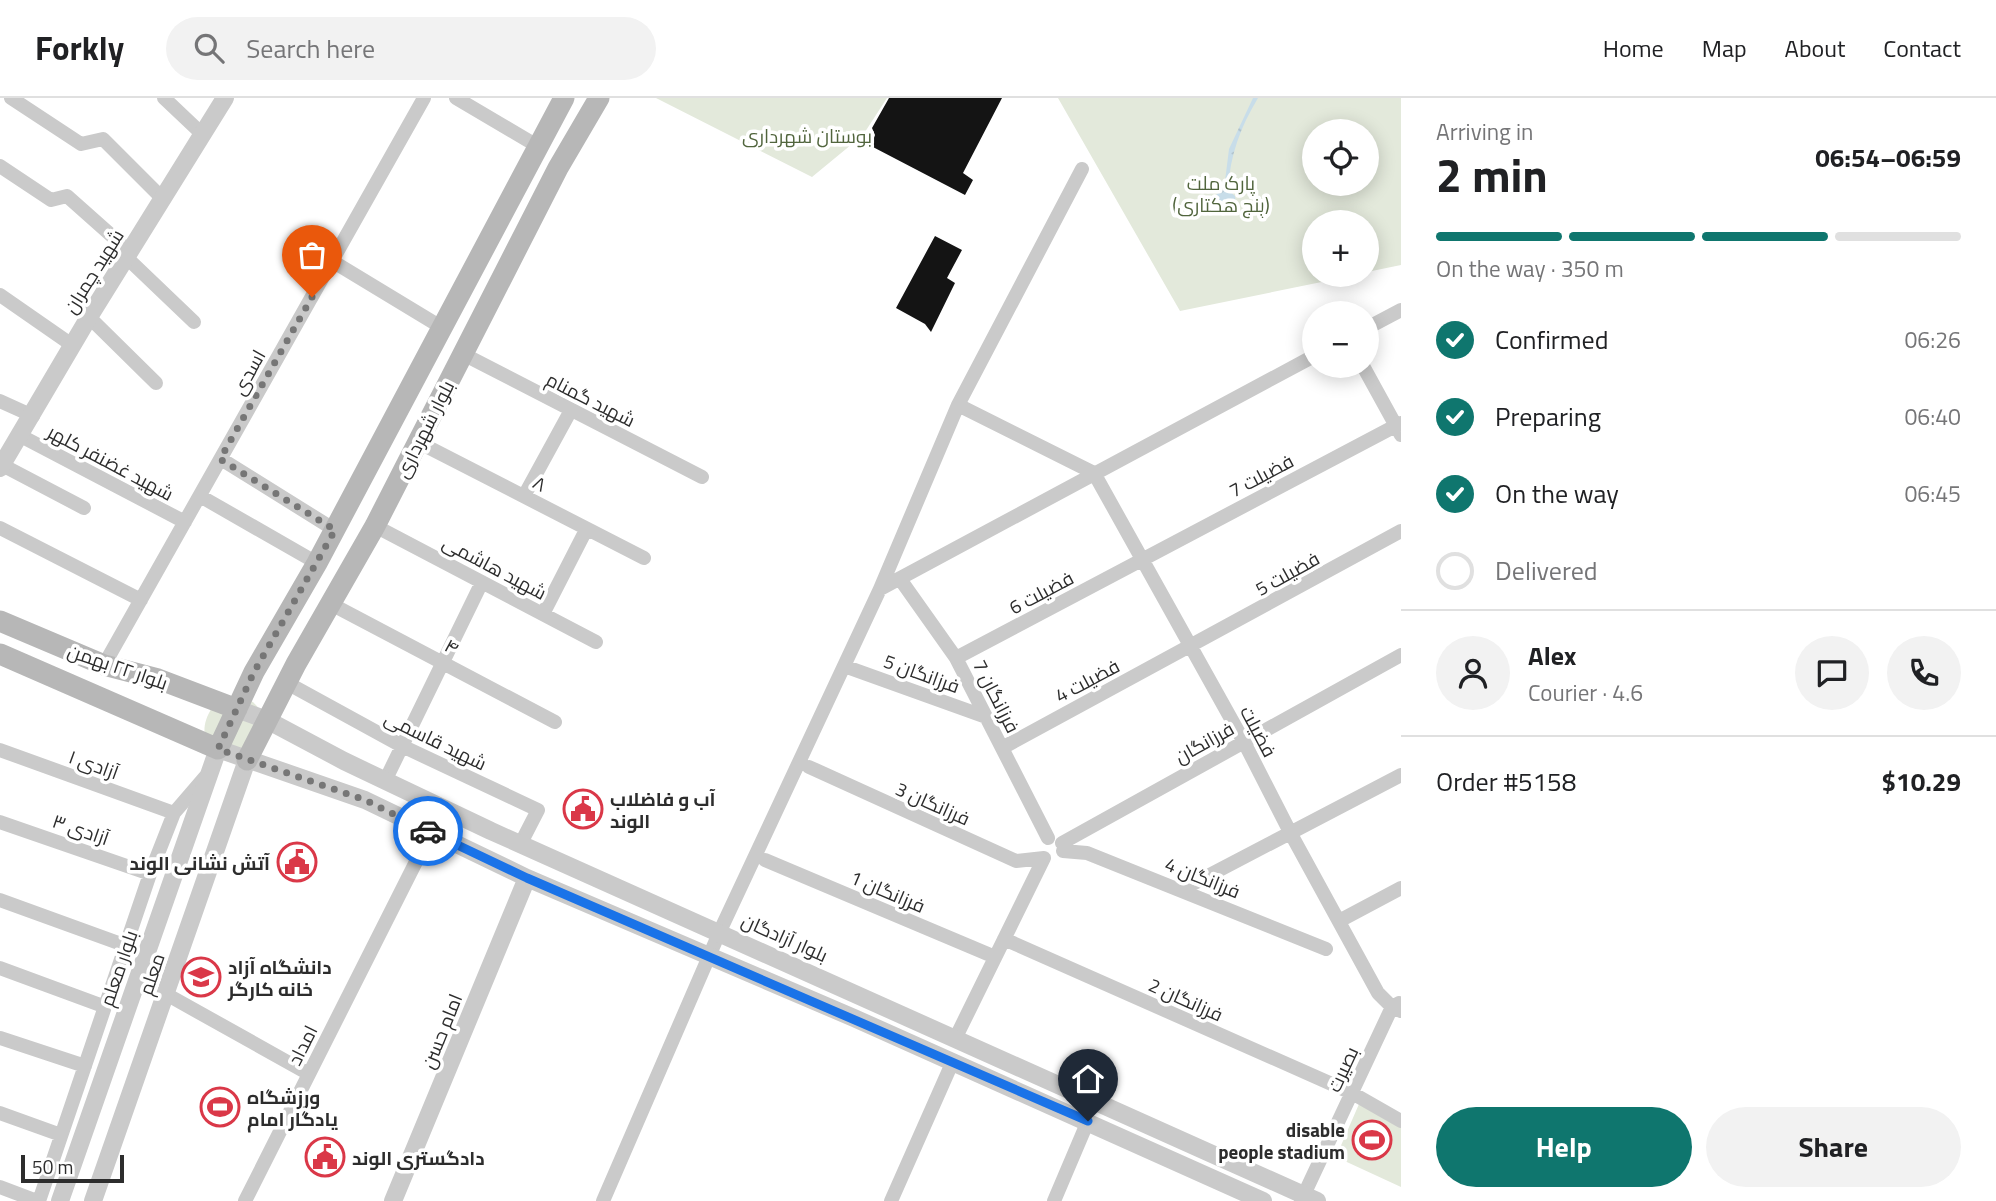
<!DOCTYPE html>
<meta charset="utf-8">
<style>
:root{--surface:#fff;--page:#f2f2f2;--text:#202124;--muted:#757577;--line:#e0e0e0;--accent:#0f766e}
body{margin:0;font-family:"Titillium Web",Cairo,sans-serif;background:var(--page);color:var(--text);height:100vh;display:flex;flex-direction:column;font-size:26px;white-space:nowrap}
*{box-sizing:border-box;margin:0}
p{font-size:23px;color:var(--muted)}
.icon{flex:none;width:38px;height:38px;fill:none;stroke:currentColor;stroke-width:2;stroke-linecap:round;stroke-linejoin:round}
.map{position:relative;flex:1;overflow:hidden}
.drawer{display:flex;flex-direction:column;background:var(--surface);width:595px}
.drawer>*{flex:none}
.buttons{position:absolute;left:1302px;top:21px;display:grid;gap:14px}
.buttons a{display:grid;place-items:center;width:77px;height:77px;border-radius:50%;background:var(--surface);box-shadow:0 4px 18px #0003;font-size:35px}
.scale{position:absolute;left:21px;bottom:18px;width:103px;box-sizing:border-box;padding-left:7px;border:4px solid #2d2d2d;border-top:0;font-size:19px;line-height:24px;white-space:nowrap;color:#2d2d2d;-webkit-text-stroke:5px #fff;paint-order:stroke}
.pin{position:absolute;display:grid;place-items:center;width:60px;height:60px;color:#fff;margin:-72px -30px;border-radius:50% 50% 50% 0;rotate:-45deg;box-shadow:0 0 7px #0007}
.pin .icon{rotate:45deg}
.courier{position:absolute;display:grid;place-items:center;width:70px;height:70px;margin:-35px;border:5px solid #1a73e8;border-radius:50%;background:#fff;color:#222;box-shadow:0 2px 9px #0007}
.head em{font-style:normal;font-weight:700}
.head div{display:flex;flex-direction:column-reverse}
.head{display:flex;align-items:center;justify-content:space-between;height:119px;padding:0 35px}
h1{font-size:46px;font-weight:700;line-height:52px}
.bar{display:grid;grid-template-columns:repeat(4,1fr);gap:10px 7px;align-content:center;height:84px;padding:0 35px}
.bar i{height:9px;border-radius:5px;background:var(--line)}
.bar .current{background:var(--accent)}
.bar p{grid-column:span 4}
.line{display:flex;align-items:center;gap:18px;padding:0 35px;border-top:2px solid var(--line)}
.line div{flex:1}
.round{display:grid;place-items:center;flex:none;width:74px;height:74px;border-radius:37px;background:var(--page)}
ol{padding:0 35px;list-style:none}
li{display:flex;align-items:center;gap:21px;height:77px}
li p{margin-inline-start:auto}
li .icon{padding:7px;border-radius:50%;background:var(--accent);color:#fff;stroke-width:4}
li:last-child{color:var(--muted)}
li i{width:38px;height:38px;border:4px solid var(--line);border-radius:50%}
.primary-button{display:flex;gap:14px;margin-top:auto;padding:14px 35px}
.primary-button a{flex:1;height:80px;border-radius:42px;background:var(--accent);color:#fff;font-size:28px;font-weight:700;line-height:80px;text-align:center}
.primary-button a+a{background:var(--page);color:var(--text)}
header{display:flex;align-items:center;gap:42px;box-sizing:border-box;height:98px;padding:0 35px;background:var(--surface);border-bottom:2px solid var(--line)}
header strong{font-size:33px}
nav{display:flex;gap:38px;margin-inline-start:auto;font-size:24px}
.search{width:490px;height:63px;background:var(--page);display:flex;align-items:center;gap:18px;box-sizing:border-box;padding:0 24px;border-radius:38px;color:var(--muted);font-size:26px}
main{display:flex;flex:1;min-height:0}
.map>svg:first-child{display:block}
.green{fill:#e3e9db;fill-rule:evenodd}
.water{fill:url(#water-ripples)}
.building{fill:#141414}
.lines{fill:none;stroke-linecap:round;stroke-linejoin:round}
.minor{stroke:#cacaca;stroke-width:14}
.tertiary{stroke:#cacaca;stroke-width:18}
.secondary{stroke:#b7b7b7;stroke-width:21}
.done{stroke:#767676;stroke-width:7;stroke-dasharray:0 12.6}
.route{stroke:#1a73e8;stroke-width:9}
.labels{text-anchor:middle;dominant-baseline:central;stroke-width:7;stroke-linejoin:round;paint-order:stroke}
.park-label{font-size:19px;fill:#51653d;stroke:#fff}
.street-label{font-size:19px;fill:#2d2d2d;stroke:#fff}
.poi-label{font-size:19px;font-weight:bold;fill:#2d2d2d;stroke:#fff;text-anchor:start}
</style>
<header>
<strong>Forkly</strong>
<div class="search"><svg class="icon" aria-label="search" viewBox="0 0 24 24"><circle cx="10" cy="10" r="6"/><path d="M15 15l6 6"/></svg>Search here</div>
<nav><a>Home</a><a>Map</a><a>About</a><a>Contact</a></nav>
</header>
<main>
<div class="map">
<svg width="1401" height="1103" viewBox="0 0 1401 1103">
<defs>
<pattern id="water-ripples" width="26" height="14" patternUnits="userSpaceOnUse" patternTransform="scale(1.75)"><rect width="26" height="14" fill="#c8dde9"/><path d="M2 4q2-2 4 0t4 0M15 11q2-2 4 0t4 0" fill="none" stroke="#acbec8"/></pattern>
</defs>
<rect width="100%" height="100%" fill="#fff"/>
<path class="green" d="M 656,0 L 887,0 L 863,37 L 812,79 Z
M 1058,0 L 1401,0 L 1401,167 L 1367,174 L 1367,124 L 1314,124 L 1314,177 L 1356,177 L 1180,213 ZM 1314,33 L 1367,33 L 1367,86 L 1314,86 Z
M 243,600 L 253,604 L 267,619 L 238,665 C 208,662 195,635 212,610 Z
M 1359,1006 L 1401,1025 L 1401,1089 L 1336,1059 Z"/>
<path class="water" d="M 1253,0 L 1258,0 C 1240,30 1230,57 1228,92 L 1235,98 L 1236,107 L 1230,114 L 1220,115 L 1213,108 L 1213,99 L 1224,91 L 1229,51 Z"/>
<path class="building" d="M 889,0 L 1002,0 L 963,75 L 973,82 L 965,97 L 871,48 L 875,37 L 872,30 Z
M 935,138 L 962,152 L 947,180 L 955,185 L 931,234 L 925,226 L 896,210 Z"/>
<g class="lines">
<path class="minor" d="M 11,0 L 81,46 L 103,41 L 163,101
M 164,0 L 201,35
M 456,0 L 539,49
M 0,68 L 51,102 L 67,98 L 130,154
M 127,160 L 194,224
M 332,163 L 441,229
M 0,197 L 72,247
M 89,219 L 156,285
M 1367,230 L 1401,212
M 463,256 L 702,379
M 1363,268 L 1401,337
M 0,303 L 33,318
M 958,307 L 1094,375 L 1244,644 L 1291,736 L 1378,895 L 1392,909 L 1401,913
M 19,337 L 185,424
M 418,344 L 644,460
M 221,361 L 335,432
M 2,367 L 84,410
M 200,398 L 317,465
M 524,398 L 571,312
M 375,428 L 596,544
M 0,430 L 141,502
M 900,481 L 956,560 L 1048,740
M 880,491 L 958,307 L 1082,71
M 331,506 L 555,624
M 543,516 L 586,432
M 956,560 L 1401,325
M 104,567 L 424,0
M 844,568 L 986,619
M 287,585 L 402,648 L 538,712 L 521,745
M 1002,650 L 1401,433
M 0,652 L 174,715
M 809,669 L 1016,763 L 1044,760
M 385,683 L 482,484
M 0,724 L 150,776
M 1062,745 L 1401,557
M 1063,753 L 1087,755 L 1326,851
M 765,762 L 995,859
M 1183,791 L 1401,677
M 0,802 L 124,847
M 1339,823 L 1401,790
M 1004,841 L 1352,995 L 1401,1023
M 0,870 L 103,908
M 166,896 L 309,976
M 956,939 L 1044,760
M 0,940 L 85,968
M 0,1015 L 61,1037
M 0,1089 L 37,1103
M 39,1103 L 150,776 L 174,715 L 205,679
M 245,1103 L 431,734
M 603,1103 L 720,833 L 880,491 L 1314,258
M 891,1103 L 953,963
M 1054,1103 L 1088,1023
M 1301,1103 L 1392,909 L 1399,905"/>
<path class="tertiary" d="M 0,370 L 89,219 L 225,0
M 237,611 L 267,622 L 344,663 L 491,733 L 1317,1103
M 60,1103 L 218,651 L 365,702 L 527,780 L 854,920 L 1263,1103
M 93,1103 L 247,662
M 393,1103 L 527,780"/>
<path class="secondary" d="M 0,523 L 104,567 L 158,581 L 237,611
M 0,556 L 218,651 L 254,574 L 317,465 L 564,0
M 247,662 L 296,566 L 375,428 L 558,70 L 599,0"/>
</g>
<g class="lines">
<path class="done" d="M 312,199 L 220,361 L 335,432 L 254,574 L 218,651 L 365,702 L 428,733"/>
<path class="route" d="M 428,733 L 527,780 L 1088,1023"/>
</g>
<defs>
<symbol id="civic-ring" viewBox="-11 -11 22 22"><circle r="9.5" fill="#fff" stroke="#da3848" stroke-width="1.5"/><path d="M-.6-6.5H3V-4.5H.6V-3L4-1V1h2V6H-6V1h2V-1L-.6-3ZM-1.2 2.5V6h2.4V2.5Z" fill="#da3848"/></symbol>
<symbol id="university-ring" viewBox="-11 -11 22 22"><circle r="9.5" fill="#fff" stroke="#da3848" stroke-width="1.5"/><path d="M0-5L7-2L0 1L-7-2ZM-4 1L0 2.5L4 1V4Q0 6-4 4Z" fill="#da3848"/></symbol>
<symbol id="stadium-ring" viewBox="-11 -11 22 22"><circle r="9.5" fill="#fff" stroke="#da3848" stroke-width="1.5"/><path d="M0-5a6.5 5 0 1 0 0 10a6.5 5 0 1 0 0-10ZM-3.5-1.8h7v3.6h-7Z" fill="#da3848"/></symbol>
</defs>
<g fill-rule="evenodd">
<use href="#civic-ring" x="561" y="689" width="44" height="44"/>
<use href="#civic-ring" x="275" y="742" width="44" height="44"/>
<use href="#university-ring" x="179" y="857" width="44" height="44"/>
<use href="#stadium-ring" x="198" y="987" width="44" height="44"/>
<use href="#stadium-ring" x="1350" y="1020" width="44" height="44"/>
<use href="#civic-ring" x="303" y="1037" width="44" height="44"/>
</g>
<g class="labels">
<g class="park-label">
<text x="807" y="37">بوستان شهرداری</text>
<text x="1221" y="84">پارک ملت<tspan x="1221" dy="22">(پنج هکتاری)</tspan></text>
</g>
<g class="street-label">
<text transform="translate(93 173) rotate(-58)">شهید چمران</text>
<text transform="translate(248 274) rotate(-61)">اسدی</text>
<text transform="translate(591 301) rotate(27)">شهید گمنام</text>
<text transform="translate(424 331) rotate(-63)">بلوار شهرداری</text>
<text transform="translate(111 364) rotate(28)">شهید غضنفر کلهر</text>
<text transform="translate(1261 377) rotate(-28)">فضیلت 7</text>
<text transform="translate(540 385) rotate(28)">۸</text>
<text transform="translate(495 469) rotate(28)">شهید هاشمی</text>
<text transform="translate(1287 475) rotate(-29)">فضیلت 5</text>
<text transform="translate(1041 494) rotate(-28)">فضیلت 6</text>
<text transform="translate(452 548) rotate(28)">۴</text>
<text transform="translate(118 568) rotate(19)">بلوار ۲۲ بهمن</text>
<text transform="translate(922 575) rotate(20)">فرزانگان 5</text>
<text transform="translate(1087 582) rotate(-28)">فضیلت 4</text>
<text transform="translate(997 598) rotate(63)">فرزانگان 7</text>
<text transform="translate(1259 633) rotate(62)">فضیلت</text>
<text transform="translate(436 642) rotate(26)">شهید قاسمی</text>
<text transform="translate(1204 644) rotate(-29)">فرزانگان</text>
<text transform="translate(94 666) rotate(20)">آزادی ۱</text>
<text transform="translate(933 705) rotate(24)">فرزانگان 3</text>
<text transform="translate(81 731) rotate(19)">آزادی ۳</text>
<text transform="translate(1203 779) rotate(22)">فرزانگان 4</text>
<text transform="translate(888 793) rotate(23)">فرزانگان 1</text>
<text transform="translate(785 839) rotate(24)">بلوار آزادگان</text>
<text transform="translate(118 870) rotate(-71)">بلوار معلم</text>
<text transform="translate(151 876) rotate(-71)">معلم</text>
<text transform="translate(1186 901) rotate(24)">فرزانگان 2</text>
<text transform="translate(441 933) rotate(-68)">امام حسن</text>
<text transform="translate(302 947) rotate(-63)">امداد</text>
<text transform="translate(1342 971) rotate(-65)">بصیرت</text>
</g>
<g class="poi-label">
<text x="610" y="700">آب و فاضلاب<tspan x="610" dy="22">الوند</tspan></text>
<text x="270" y="764" text-anchor="end">آتش نشانی الوند</text>
<text x="228" y="868">دانشگاه آزاد<tspan x="228" dy="22">خانه کارگر</tspan></text>
<text x="247" y="998">ورزشگاه<tspan x="247" dy="22">یادگار امام</tspan></text>
<text x="1345" y="1031" text-anchor="end">disable<tspan x="1345" dy="22">people stadium</tspan></text>
<text x="352" y="1059">دادگستری الوند</text>
</g>
</g>
</svg>
<div class="buttons">
<a><svg class="icon" aria-label="locate" viewBox="0 0 24 24"><circle cx="12" cy="12" r="6"/><path d="M12 2v4M12 18v4M2 12h4M18 12h4"/></svg></a>
<a>+</a>
<a>−</a>
</div>
<div class="scale">50 m</div>
<div class="pin" style="left:312px;top:199px;background:#ea580c"><svg class="icon" aria-label="bag" viewBox="0 0 24 24"><path d="M5 8h14l-1 12H6zM9 8a3 3 0 0 1 6 0"/></svg></div>
<div class="pin" style="left:1088px;top:1023px;background:#1f2937"><svg class="icon" aria-label="home" viewBox="0 0 24 24"><path d="M3 11l9-7 9 7M6 9v11h12V9"/></svg></div>
<div class="courier" style="left:428px;top:733px"><svg class="icon" aria-label="car" viewBox="0 0 24 24"><path d="M5 17H2v-5l4-1 3-4h7l3 4 3 1v5h-3M9 17h6M6 11h13"/><circle cx="7" cy="17" r="2"/><circle cx="17" cy="17" r="2"/></svg></div>
</div>
<section class="drawer">
<div class="head"><div><h1>2 min</h1><p>Arriving in</p></div><em>06:54–06:59</em></div>
<div class="bar"><i class="current"></i><i class="current"></i><i class="current"></i><i></i><p>On the way · 350 m</p></div>
<ol>
<li><svg class="icon" aria-label="check" viewBox="0 0 24 24"><path d="M5 12l5 5 9-10"/></svg>Confirmed<p>06:26</p></li>
<li><svg class="icon" aria-label="check" viewBox="0 0 24 24"><path d="M5 12l5 5 9-10"/></svg>Preparing<p>06:40</p></li>
<li><svg class="icon" aria-label="check" viewBox="0 0 24 24"><path d="M5 12l5 5 9-10"/></svg>On the way<p>06:45</p></li>
<li><i></i>Delivered</li>
</ol>
<div class="line" style="height:126px"><a class="round"><svg class="icon" aria-label="person" viewBox="0 0 24 24"><circle cx="12" cy="8" r="4"/><path d="M4 21q1-7 8-7t8 7"/></svg></a><div><b>Alex</b><p>Courier · 4.6</p></div><a class="round"><svg class="icon" aria-label="chat" viewBox="0 0 24 24"><path d="M4 5h16v11H9l-5 4z"/></svg></a><a class="round"><svg class="icon" aria-label="phone" viewBox="0 0 24 24"><path d="M5 4h4l2 5-3 2q2 4 5 5l2-3 5 2v4C11 20 4 13 5 4z"/></svg></a></div>
<div class="line" style="height:91px"><div>Order #5158</div><b>$10.29</b></div>
<div class="primary-button"><a>Help</a><a>Share</a></div>
</section>
</main>
